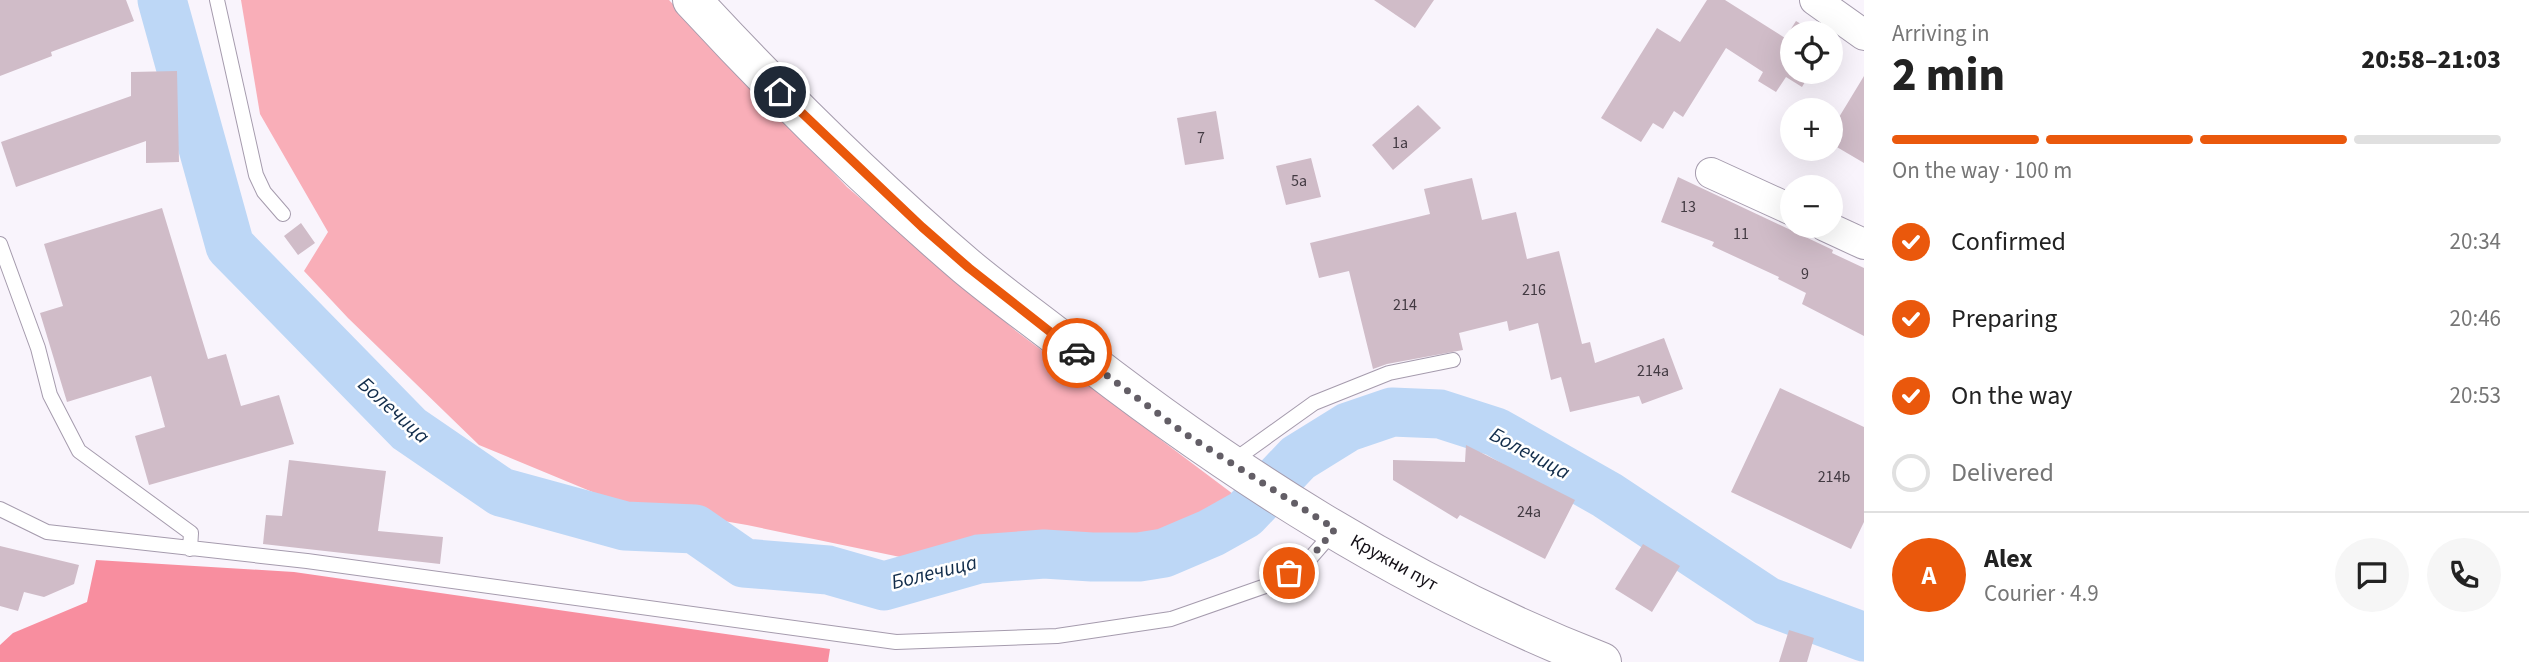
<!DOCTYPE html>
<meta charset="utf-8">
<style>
:root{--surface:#fff;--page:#f6f6f6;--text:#222;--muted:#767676;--line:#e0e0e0;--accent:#ea580c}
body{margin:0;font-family:"Source Sans 3",sans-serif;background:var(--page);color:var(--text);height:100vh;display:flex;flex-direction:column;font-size:26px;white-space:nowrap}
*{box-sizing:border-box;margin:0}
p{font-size:23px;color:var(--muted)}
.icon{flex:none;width:38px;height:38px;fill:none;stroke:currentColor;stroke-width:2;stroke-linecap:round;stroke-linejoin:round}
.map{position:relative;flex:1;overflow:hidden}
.panel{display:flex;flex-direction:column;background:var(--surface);width:665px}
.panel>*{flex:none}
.tools{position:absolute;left:1780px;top:21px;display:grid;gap:14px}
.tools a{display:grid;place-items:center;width:63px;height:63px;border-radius:50%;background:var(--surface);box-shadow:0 7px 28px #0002;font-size:35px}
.pin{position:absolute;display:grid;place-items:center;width:60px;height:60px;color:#fff;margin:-30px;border:4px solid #fff;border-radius:50%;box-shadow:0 2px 7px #0007}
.courier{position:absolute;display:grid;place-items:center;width:70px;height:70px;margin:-35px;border:5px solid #ea580c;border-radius:50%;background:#fff;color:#222;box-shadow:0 2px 9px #0007}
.overview em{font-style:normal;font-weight:800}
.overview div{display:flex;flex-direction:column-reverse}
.overview{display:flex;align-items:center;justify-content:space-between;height:119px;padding:0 28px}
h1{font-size:46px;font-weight:800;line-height:52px}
.bar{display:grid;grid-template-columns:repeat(4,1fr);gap:10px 7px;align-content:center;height:84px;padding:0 28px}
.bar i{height:9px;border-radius:5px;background:var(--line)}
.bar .on{background:var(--accent)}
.bar p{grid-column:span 4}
.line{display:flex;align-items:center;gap:18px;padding:0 28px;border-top:2px solid var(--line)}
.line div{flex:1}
.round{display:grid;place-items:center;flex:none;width:74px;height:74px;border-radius:37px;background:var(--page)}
ol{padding:0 28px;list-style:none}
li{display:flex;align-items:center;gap:21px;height:77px}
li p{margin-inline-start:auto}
li .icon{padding:7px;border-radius:50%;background:var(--accent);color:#fff;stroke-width:4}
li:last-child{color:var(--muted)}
li i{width:38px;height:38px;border:4px solid var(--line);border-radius:50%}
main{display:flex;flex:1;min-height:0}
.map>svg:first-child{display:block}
.green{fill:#f9aeb8}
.forest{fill:#f88e9f}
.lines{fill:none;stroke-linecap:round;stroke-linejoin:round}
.river{stroke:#bdd7f6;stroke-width:49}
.building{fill:#d0bcc8}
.lane-casing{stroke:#a59bad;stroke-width:16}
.street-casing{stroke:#a59bad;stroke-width:32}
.secondary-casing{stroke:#a59bad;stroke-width:40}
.lane{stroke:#fff;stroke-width:14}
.street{stroke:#fff;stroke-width:30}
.secondary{stroke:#fff;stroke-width:38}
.done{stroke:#635e66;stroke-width:7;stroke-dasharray:0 12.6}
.route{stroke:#ea580c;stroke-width:9}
.labels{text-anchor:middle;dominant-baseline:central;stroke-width:5;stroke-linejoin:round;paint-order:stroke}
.number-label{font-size:16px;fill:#423a42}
.street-label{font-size:19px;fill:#120e15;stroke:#fff}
.water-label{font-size:21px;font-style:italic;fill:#122d4b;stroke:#fff}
</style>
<main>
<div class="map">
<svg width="1864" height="662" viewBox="0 0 1864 662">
<rect width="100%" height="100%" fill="#f9f4fc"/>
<path class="green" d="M 241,0 L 669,0 L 847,187 L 1016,331 L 1245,503 L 1144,536 L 1036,534 L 929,563 L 747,525 L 619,503 L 479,445 L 348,318 L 304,271 L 328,232 L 260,114 Z"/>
<path class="forest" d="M 96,560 L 294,572 L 830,649 L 828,662 L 0,662 L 0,645 L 13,633 L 87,602 Z"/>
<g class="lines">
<path class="river" d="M 162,0 L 230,246 L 409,429 L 501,492 L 625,526 L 695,529 L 744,563 L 828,570 L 884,586 L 979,559 L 1044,554 L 1092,557 L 1139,557 L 1164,553 L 1211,533 L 1245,514 L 1298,458 L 1348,427 L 1392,412 L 1440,414 L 1496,432 L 1607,495 L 1767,601 L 1864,637"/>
</g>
<path class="building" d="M 0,0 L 126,0 L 134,21 L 51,52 L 52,56 L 0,76 Z
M 1374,0 L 1434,0 L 1415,28 Z
M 1707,0 L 1725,0 L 1785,38 L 1796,21 L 1816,33 L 1792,33 L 1792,72 L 1811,72 L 1802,87 L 1786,77 L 1776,92 L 1758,81 L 1763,72 L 1726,48 L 1683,117 L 1674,111 L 1663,129 L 1653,123 L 1641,142 L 1601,118 L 1657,28 L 1680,42 Z
M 177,71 L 179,162 L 146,163 L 146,141 L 16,187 L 1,142 L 131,96 L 131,72 Z
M 1864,76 L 1864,163 L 1830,143 L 1830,132 Z
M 1418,105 L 1441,128 L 1393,170 L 1372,145 Z
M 1216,111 L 1224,159 L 1185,165 L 1177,118 Z
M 1311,158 L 1321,197 L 1286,205 L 1276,166 Z
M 1678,177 L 1833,250 L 1832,253 L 1864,268 L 1864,336 L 1802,304 L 1806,293 L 1778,279 L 1779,277 L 1712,246 L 1714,242 L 1661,222 Z
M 1472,178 L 1482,220 L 1516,212 L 1527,259 L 1559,251 L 1582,344 L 1590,342 L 1595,363 L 1664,338 L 1683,389 L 1642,404 L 1639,396 L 1570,412 L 1561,377 L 1551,380 L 1538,323 L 1509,331 L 1507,321 L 1459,333 L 1463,350 L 1387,364 L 1373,369 L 1349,271 L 1319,278 L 1310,243 L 1430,214 L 1424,189 Z
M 162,208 L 208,359 L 226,354 L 241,406 L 279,395 L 294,444 L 149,485 L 135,436 L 165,427 L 151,376 L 67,402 L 40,313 L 63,306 L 44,244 Z
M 301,223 L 315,243 L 298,255 L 284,236 Z
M 1780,388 L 1864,427 L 1864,522 L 1851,549 L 1731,492 Z
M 1466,445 L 1575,500 L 1545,559 L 1460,515 L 1457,519 L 1393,480 L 1393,460 L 1465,462 Z
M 289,460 L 386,471 L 378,531 L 443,537 L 440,564 L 263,544 L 266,515 L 282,516 Z
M 1643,544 L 1680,566 L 1652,612 L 1615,589 Z
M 0,546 L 79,565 L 74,584 L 44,597 L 24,592 L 18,611 L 0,606 Z
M 1789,630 L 1814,638 L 1807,662 L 1779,662 Z"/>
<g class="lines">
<defs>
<path id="lane" d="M 217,0 L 256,175 L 264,192 L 283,214
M 0,244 L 38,348 L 50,395 L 79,451 L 191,533 L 190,549
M 1233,461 L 1314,403 L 1389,373 L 1453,360
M 0,509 L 47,532 L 307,561 L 896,642 L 1057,636 L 1171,619 L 1271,584 L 1307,562 L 1334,531"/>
<path id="street" d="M 1815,0 L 1864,35
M 1711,173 L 1792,210
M 1825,226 L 1864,244"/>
<path id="secondary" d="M 692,0 C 778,93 869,183 966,266 C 996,291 1029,315 1060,339 C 1226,470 1405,585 1602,662"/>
</defs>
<use href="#lane" class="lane-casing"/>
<use href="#street" class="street-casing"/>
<use href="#secondary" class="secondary-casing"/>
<use href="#lane" class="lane"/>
<use href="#street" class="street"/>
<use href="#secondary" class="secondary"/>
</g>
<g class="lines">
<path class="done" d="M 1077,353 L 1184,433 L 1335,529 L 1307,562 L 1289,573"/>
<path class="route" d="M 780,92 L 922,227 L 969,268 L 1077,353"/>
</g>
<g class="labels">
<g class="number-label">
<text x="1201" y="138">7</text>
<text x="1400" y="143">1a</text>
<text x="1299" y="181">5a</text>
<text x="1688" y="207">13</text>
<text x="1741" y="234">11</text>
<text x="1805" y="274">9</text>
<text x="1534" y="290">216</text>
<text x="1405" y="305">214</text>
<text x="1653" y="371">214a</text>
<text x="1834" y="477">214b</text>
<text x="1529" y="512">24a</text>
</g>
<g class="street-label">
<text transform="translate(1394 563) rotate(29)">Кружни пут</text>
</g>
<g class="water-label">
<text transform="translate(394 410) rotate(42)">Болечица</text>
<text transform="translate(1530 453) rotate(28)">Болечица</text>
<text transform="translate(934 572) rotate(-14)">Болечица</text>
</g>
</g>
</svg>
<div class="tools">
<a><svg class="icon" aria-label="locate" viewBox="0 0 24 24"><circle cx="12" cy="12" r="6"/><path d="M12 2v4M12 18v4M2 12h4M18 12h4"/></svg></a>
<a>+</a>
<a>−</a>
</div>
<div class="pin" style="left:1289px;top:573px;background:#ea580c"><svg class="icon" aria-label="bag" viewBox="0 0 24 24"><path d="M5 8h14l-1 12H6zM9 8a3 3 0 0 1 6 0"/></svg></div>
<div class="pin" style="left:780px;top:92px;background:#1f2937"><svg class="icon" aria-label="home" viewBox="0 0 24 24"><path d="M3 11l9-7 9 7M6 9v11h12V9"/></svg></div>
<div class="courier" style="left:1077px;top:353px"><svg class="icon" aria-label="car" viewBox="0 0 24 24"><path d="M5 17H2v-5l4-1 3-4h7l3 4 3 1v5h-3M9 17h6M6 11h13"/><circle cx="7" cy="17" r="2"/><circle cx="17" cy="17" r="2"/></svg></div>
</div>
<section class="panel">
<div class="overview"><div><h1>2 min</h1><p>Arriving in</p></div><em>20:58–21:03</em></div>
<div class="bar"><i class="on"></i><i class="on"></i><i class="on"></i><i></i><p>On the way · 100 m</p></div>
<ol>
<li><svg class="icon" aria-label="check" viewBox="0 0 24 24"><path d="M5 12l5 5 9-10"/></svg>Confirmed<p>20:34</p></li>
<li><svg class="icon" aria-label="check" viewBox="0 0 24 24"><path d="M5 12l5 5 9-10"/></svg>Preparing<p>20:46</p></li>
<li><svg class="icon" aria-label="check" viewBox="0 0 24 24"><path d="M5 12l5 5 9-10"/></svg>On the way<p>20:53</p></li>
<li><i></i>Delivered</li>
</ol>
<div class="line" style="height:126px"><b class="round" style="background:var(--accent);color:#fff">A</b><div><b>Alex</b><p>Courier · 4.9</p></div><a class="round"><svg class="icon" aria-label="chat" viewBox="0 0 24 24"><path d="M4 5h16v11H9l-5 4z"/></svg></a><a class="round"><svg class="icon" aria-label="phone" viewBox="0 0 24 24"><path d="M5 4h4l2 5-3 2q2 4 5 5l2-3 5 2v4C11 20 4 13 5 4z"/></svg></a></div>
</section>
</main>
